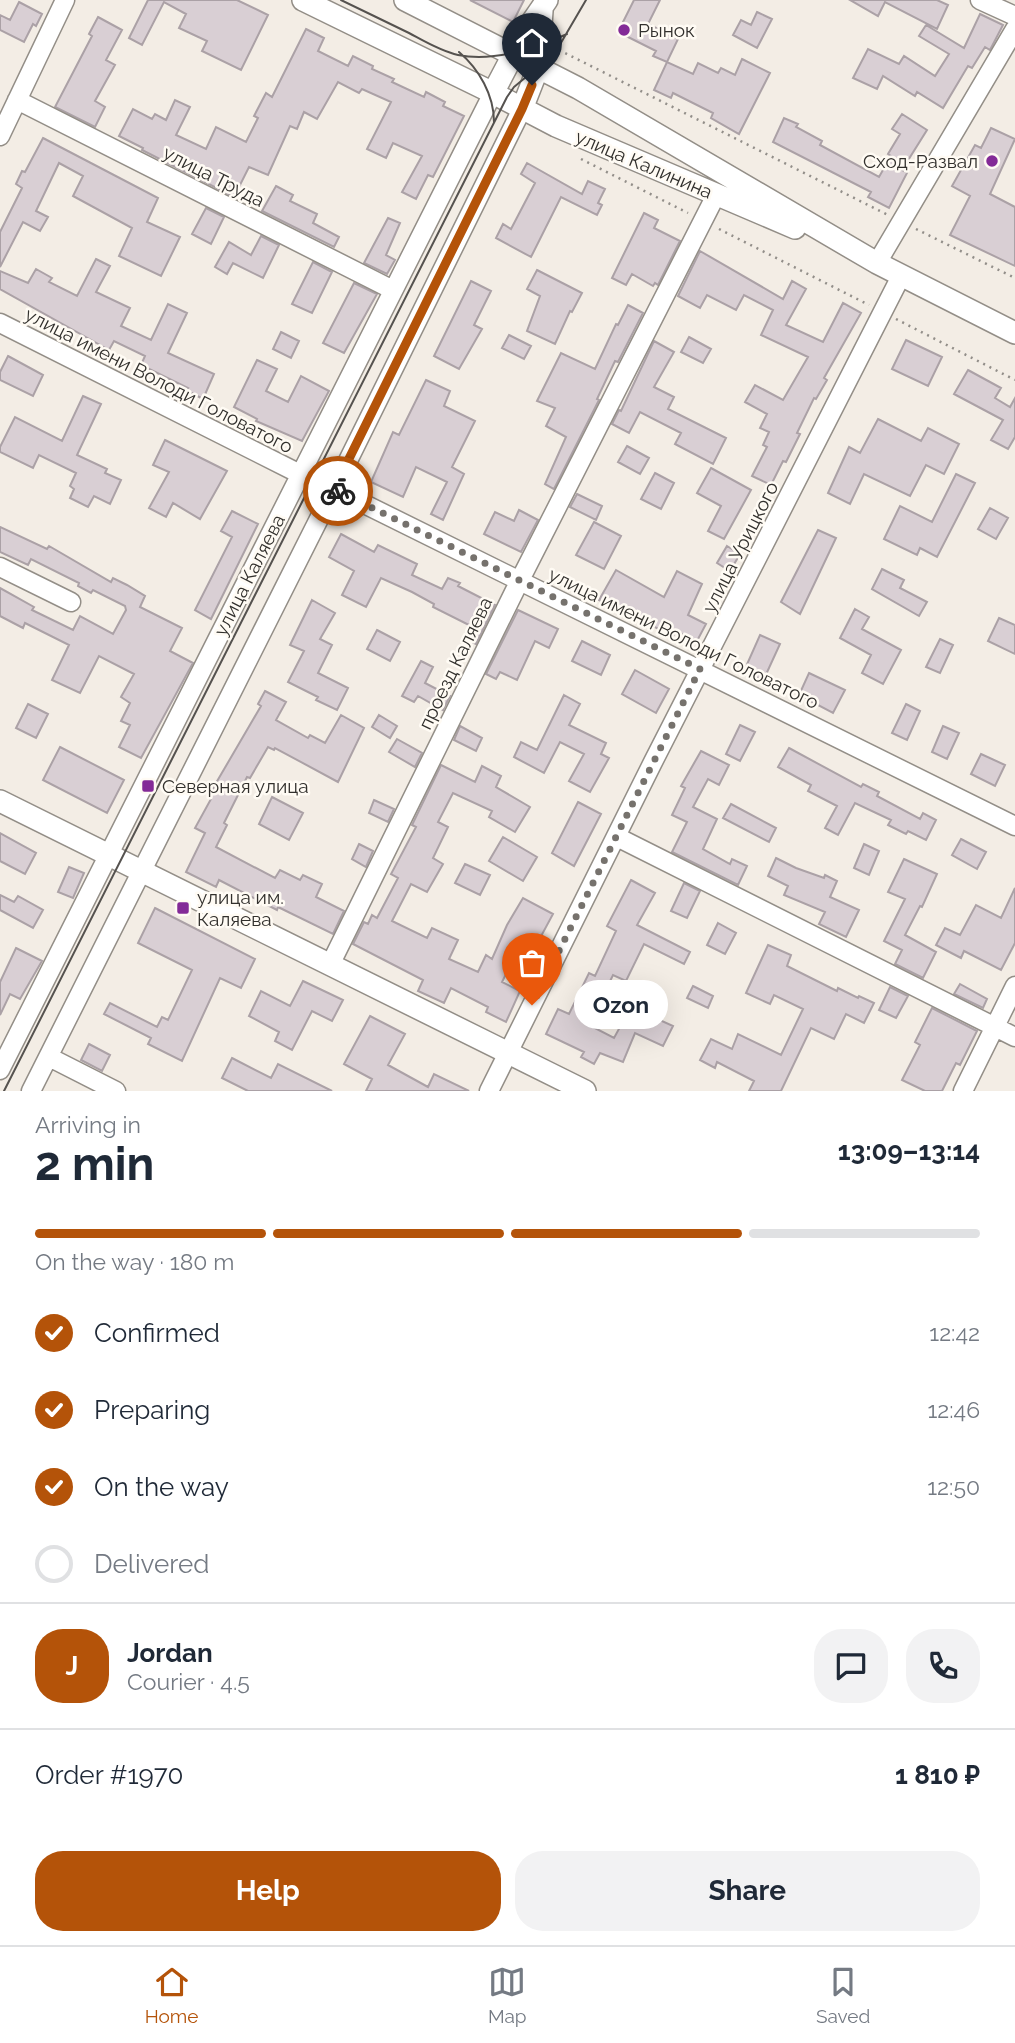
<!DOCTYPE html>
<meta charset="utf-8">
<style>
:root{--surface:#fff;--page:#f2f2f3;--text:#1f2937;--muted:#747a83;--line:#e0e1e3;--accent:#b45309}
body{margin:0;font-family:Raleway,sans-serif;background:var(--page);color:var(--text);height:100vh;display:flex;flex-direction:column;font-size:26px;white-space:nowrap}
*{box-sizing:border-box;margin:0}
p{font-size:23px;color:var(--muted)}
.icon{flex:none;width:38px;height:38px;fill:none;stroke:currentColor;stroke-width:2;stroke-linecap:round;stroke-linejoin:round}
.map{position:relative;height:1091px;overflow:hidden}
.sheet{display:flex;flex-direction:column;background:var(--surface);flex:1}
.sheet>*{flex:none}
.pin{position:absolute;display:grid;place-items:center;width:60px;height:60px;color:#fff;margin:-72px -30px;border-radius:50% 50% 50% 0;rotate:-45deg;box-shadow:0 0 7px #0007}
.pin .icon{rotate:45deg}
.courier{position:absolute;display:grid;place-items:center;width:70px;height:70px;margin:-35px;border:5px solid #b45309;border-radius:50%;background:#fff;color:#222;box-shadow:0 2px 9px #0007}
.bubble{position:absolute;height:49px;border-radius:24px;background:var(--surface);box-shadow:0 7px 28px #0002;font-size:23px;font-weight:700;line-height:49px;text-align:center}
.summary em{font-style:normal;font-weight:700}
.summary div{display:flex;flex-direction:column-reverse}
.summary{display:flex;align-items:center;justify-content:space-between;height:119px;padding:0 35px}
h1{font-size:46px;font-weight:700;line-height:52px}
.bar{display:grid;grid-template-columns:repeat(4,1fr);gap:10px 7px;align-content:center;height:84px;padding:0 35px}
.bar i{height:9px;border-radius:5px;background:var(--line)}
.bar .selected{background:var(--accent)}
.bar p{grid-column:span 4}
.line{display:flex;align-items:center;gap:18px;padding:0 35px;border-top:2px solid var(--line)}
.line div{flex:1}
.round{display:grid;place-items:center;flex:none;width:74px;height:74px;border-radius:28px;background:var(--page)}
ol{padding:0 35px;list-style:none}
li{display:flex;align-items:center;gap:21px;height:77px}
li p{margin-inline-start:auto}
li .icon{padding:7px;border-radius:50%;background:var(--accent);color:#fff;stroke-width:4}
li:last-child{color:var(--muted)}
li i{width:38px;height:38px;border:4px solid var(--line);border-radius:50%}
.cta{display:flex;gap:14px;margin-top:auto;padding:14px 35px}
.cta a{flex:1;height:80px;border-radius:28px;background:var(--accent);color:#fff;font-size:28px;font-weight:700;line-height:80px;text-align:center}
.cta a+a{background:var(--page);color:var(--text)}
.menu{display:flex;justify-content:space-around;align-items:center;height:98px;border-top:2px solid var(--line);background:var(--surface);font-size:19px;color:var(--muted)}
.menu a{display:grid;justify-items:center;gap:4px}
.menu .selected{color:var(--accent)}
.map>svg:first-child{display:block}
.building{fill:#d9cfd4;stroke:#aba1a6;stroke-width:2}
.lines{fill:none;stroke-linecap:round;stroke-linejoin:round}
.minor-casing{stroke:#938e87;stroke-width:21}
.major-casing{stroke:#938e87;stroke-width:24}
.path{stroke:#928e89;stroke-width:2.5;stroke-dasharray:2 5;stroke-linecap:butt}
.minor{stroke:#fff;stroke-width:18}
.major{stroke:#fff;stroke-width:21}
.tram{stroke:#55524f;stroke-width:2}
.done{stroke:#76726d;stroke-width:7;stroke-dasharray:0 12.6}
.route{stroke:#b45309;stroke-width:9}
.poi-dot{fill:#832a97;stroke:#fffbf4;stroke-width:2.5}
.labels{text-anchor:middle;dominant-baseline:central;stroke-width:5;stroke-linejoin:round;paint-order:stroke}
.poi-label{font-size:19px;fill:#32302d;stroke:#fffbf4;text-anchor:start}
.street-label{font-size:19px;fill:#32302d;stroke:#fffbf4}
</style>
<div class="map">
<svg width="1015" height="1091" viewBox="0 0 1015 1091">
<rect width="100%" height="100%" fill="#f3ede5"/>
<path class="building" d="M 148,0 L 237,0 L 268,15 L 241,70 L 202,51 L 207,41 L 179,28 L 186,14 L 164,2 L 142,45 L 129,38 Z
M 470,0 L 524,0 L 513,22 Z
M 634,0 L 660,0 L 648,24 L 678,39 L 667,62 L 653,56 L 656,51 L 618,32 Z
M 850,0 L 937,0 L 948,5 L 937,29 L 885,2 L 878,16 Z
M 19,2 L 42,14 L 36,26 L 33,24 L 24,42 L 0,30 L 0,15 L 10,20 Z
M 757,12 L 772,19 L 757,48 L 733,35 L 741,20 L 751,25 Z
M 980,14 L 1003,25 L 990,50 L 985,47 L 972,68 L 968,66 L 943,108 L 917,92 L 915,96 L 883,76 L 877,89 L 853,78 L 868,49 L 899,64 L 904,56 L 935,76 L 949,54 L 919,36 L 926,25 L 964,48 Z
M 98,17 L 122,30 L 106,60 L 115,65 L 95,101 L 105,107 L 95,127 L 55,107 L 92,36 L 89,34 Z
M 306,29 L 324,38 L 318,51 L 348,66 L 353,56 L 373,66 L 372,69 L 394,79 L 392,82 L 424,97 L 426,92 L 445,102 L 443,106 L 464,116 L 433,177 L 428,175 L 416,199 L 402,192 L 422,156 L 393,143 L 386,158 L 367,149 L 391,102 L 362,89 L 359,93 L 338,82 L 317,119 L 304,112 L 297,129 L 290,126 L 268,175 L 249,167 L 234,197 L 142,150 L 143,148 L 119,136 L 133,109 L 152,119 L 155,114 L 166,120 L 175,100 L 190,107 L 176,135 L 206,149 L 216,127 L 246,142 L 258,118 L 254,116 L 266,93 L 272,97 Z
M 742,59 L 770,73 L 739,134 L 711,118 L 713,113 L 673,93 L 671,98 L 654,90 L 667,62 L 693,74 L 698,63 L 718,73 L 721,68 L 735,75 Z
M 902,114 L 927,130 L 902,170 L 907,173 L 889,208 L 868,197 L 871,192 L 773,142 L 784,118 L 798,124 L 796,127 L 822,141 L 820,145 L 879,177 L 891,156 L 888,154 L 900,134 L 892,129 Z
M 991,128 L 1015,139 L 990,194 L 1015,207 L 1015,266 L 950,235 L 970,196 L 952,186 L 975,145 L 981,148 Z
M 43,138 L 158,198 L 147,222 L 180,237 L 161,276 L 119,256 L 132,228 L 73,196 L 83,176 L 59,163 L 36,211 L 48,217 L 40,231 L 23,222 L 0,267 L 0,232 L 22,188 L 16,184 L 22,171 L 25,172 Z
M 527,163 L 582,194 L 588,181 L 605,189 L 598,203 L 602,205 L 597,215 L 561,197 L 531,257 L 496,238 L 503,224 L 511,229 L 535,183 L 521,174 Z
M 276,186 L 293,195 L 290,201 L 317,214 L 313,223 L 339,237 L 334,247 L 262,211 Z
M 206,208 L 224,217 L 211,244 L 192,234 Z
M 644,213 L 658,220 L 654,228 L 680,241 L 658,285 L 655,283 L 653,286 L 632,274 L 626,285 L 612,278 Z
M 388,218 L 400,223 L 386,255 L 395,260 L 387,274 L 364,263 Z
M 261,236 L 279,245 L 263,278 L 233,263 L 227,274 L 215,267 L 229,242 L 251,255 Z
M 700,251 L 783,299 L 792,281 L 806,289 L 786,325 L 823,342 L 843,303 L 861,313 L 824,378 L 827,380 L 816,399 L 814,398 L 797,433 L 800,434 L 786,462 L 783,461 L 771,485 L 752,476 L 767,447 L 763,445 L 769,432 L 760,428 L 767,414 L 745,402 L 755,385 L 783,400 L 808,357 L 761,335 L 773,310 L 744,295 L 736,310 L 707,295 L 700,308 L 678,296 Z
M 96,259 L 110,266 L 96,292 L 130,308 L 121,326 L 151,340 L 168,304 L 187,313 L 168,353 L 214,374 L 203,399 L 186,390 L 188,388 L 141,365 L 145,356 L 114,341 L 109,350 L 0,289 L 0,271 L 28,283 L 36,269 L 52,278 L 49,282 L 77,296 Z
M 313,262 L 332,272 L 312,313 L 292,304 Z
M 537,270 L 582,293 L 572,312 L 570,311 L 555,344 L 527,331 L 540,296 L 527,289 Z
M 471,281 L 491,291 L 474,325 L 482,329 L 459,369 L 434,356 Z
M 354,283 L 377,294 L 344,353 L 323,343 Z
M 628,305 L 643,313 L 618,362 L 615,361 L 597,399 L 599,400 L 554,489 L 545,484 L 566,437 L 546,426 L 555,408 L 537,401 L 561,353 L 595,369 L 616,324 L 618,325 Z
M 281,332 L 299,341 L 291,358 L 273,349 Z
M 509,335 L 531,346 L 524,359 L 502,348 Z
M 689,337 L 711,349 L 703,363 L 681,352 Z
M 906,340 L 942,357 L 928,386 L 892,369 Z
M 654,341 L 674,352 L 654,387 L 674,397 L 668,409 L 726,438 L 713,464 L 675,444 L 681,433 L 640,412 L 629,433 L 612,424 L 619,410 L 621,411 Z
M 8,356 L 43,375 L 33,396 L 0,380 L 0,372 Z
M 257,360 L 277,369 L 266,391 L 288,402 L 301,376 L 329,391 L 302,441 L 256,421 L 257,419 L 234,407 Z
M 968,370 L 1001,388 L 995,398 L 1010,407 L 1015,398 L 1015,437 L 1008,449 L 991,440 L 1003,420 L 954,394 Z
M 426,380 L 450,391 L 444,406 L 475,421 L 452,467 L 464,474 L 443,520 L 431,514 L 447,482 L 416,467 L 403,497 L 371,482 L 393,432 L 399,435 Z
M 83,396 L 101,404 L 77,455 L 107,469 L 105,473 L 121,480 L 110,504 L 94,496 L 88,507 L 70,498 L 74,489 L 70,486 L 76,473 L 39,455 L 33,468 L 0,452 L 0,447 L 15,417 L 62,441 Z
M 878,419 L 921,441 L 928,428 L 959,444 L 944,474 L 926,465 L 910,496 L 864,474 L 850,504 L 828,493 L 849,447 L 860,453 Z
M 165,440 L 227,471 L 200,519 L 173,503 L 166,517 L 149,508 L 169,472 L 153,465 Z
M 627,446 L 649,458 L 640,474 L 618,462 Z
M 711,468 L 751,490 L 724,539 L 708,531 L 721,506 L 697,493 Z
M 655,473 L 674,483 L 661,509 L 641,499 Z
M 956,474 L 975,483 L 937,557 L 920,548 L 917,555 L 884,539 L 900,506 L 932,522 Z
M 577,494 L 602,506 L 596,520 L 570,507 Z
M 990,508 L 1008,518 L 996,539 L 978,529 Z
M 519,510 L 538,520 L 521,552 L 484,534 L 495,512 L 514,521 Z
M 232,511 L 258,524 L 211,619 L 195,610 L 232,537 L 221,531 Z
M 594,522 L 621,536 L 604,569 L 576,555 Z
M 0,527 L 47,549 L 49,546 L 111,582 L 113,578 L 127,585 L 145,596 L 140,607 L 182,628 L 170,651 L 193,663 L 141,758 L 119,747 L 130,725 L 121,721 L 130,703 L 121,697 L 134,674 L 99,656 L 80,693 L 52,680 L 69,645 L 25,623 L 23,628 L 0,616 L 0,588 L 34,607 L 32,610 L 73,630 L 80,616 L 113,634 L 126,610 L 125,606 L 93,590 L 91,593 L 78,586 L 79,583 L 31,559 L 28,565 L 0,552 Z
M 818,530 L 836,538 L 800,614 L 781,602 Z
M 341,534 L 374,552 L 378,545 L 417,564 L 412,575 L 442,589 L 448,578 L 460,583 L 458,586 L 495,605 L 476,644 L 465,638 L 471,626 L 433,607 L 434,604 L 412,592 L 381,578 L 366,607 L 342,595 L 354,571 L 329,557 Z
M 727,546 L 740,554 L 730,571 L 717,563 Z
M 882,569 L 904,580 L 900,588 L 927,602 L 919,616 L 872,589 Z
M 616,570 L 664,597 L 677,571 L 702,584 L 688,615 L 706,624 L 697,641 L 676,631 L 673,636 L 599,600 Z
M 312,600 L 335,613 L 320,639 L 332,645 L 318,673 L 348,688 L 337,710 L 316,700 L 318,697 L 288,682 L 304,651 L 290,645 Z
M 855,609 L 869,617 L 862,629 L 901,650 L 883,684 L 862,673 L 871,655 L 840,638 Z
M 518,610 L 558,629 L 549,648 L 535,641 L 517,680 L 500,672 L 496,679 L 486,674 Z
M 999,618 L 1015,625 L 1015,654 L 988,641 Z
M 377,630 L 400,642 L 390,661 L 367,649 Z
M 760,635 L 780,644 L 763,681 L 744,671 Z
M 940,639 L 953,645 L 940,673 L 926,667 Z
M 582,641 L 610,655 L 601,675 L 572,661 Z
M 421,661 L 433,667 L 425,683 L 450,696 L 443,710 L 418,696 L 414,702 L 402,696 Z
M 635,670 L 669,689 L 656,713 L 622,694 Z
M 809,673 L 845,690 L 833,713 L 799,695 Z
M 265,691 L 286,702 L 276,720 L 308,738 L 310,735 L 325,743 L 341,715 L 364,728 L 338,782 L 275,748 L 274,750 L 268,747 L 250,778 L 247,777 L 224,823 L 227,825 L 216,847 L 275,878 L 280,870 L 300,880 L 303,875 L 322,884 L 316,897 L 344,911 L 333,934 L 278,907 L 277,910 L 219,880 L 216,887 L 186,872 L 205,833 L 195,828 L 211,799 L 209,798 L 216,783 L 261,706 L 258,704 Z
M 564,695 L 580,704 L 569,725 L 606,743 L 601,754 L 609,758 L 590,792 L 569,781 L 584,754 L 560,742 L 544,773 L 514,757 L 521,742 L 537,750 Z
M 28,704 L 48,714 L 36,738 L 16,728 Z
M 906,704 L 920,711 L 907,740 L 892,733 Z
M 379,715 L 397,726 L 390,738 L 372,727 Z
M 740,725 L 755,732 L 740,761 L 726,754 Z
M 460,726 L 482,738 L 476,751 L 454,740 Z
M 943,726 L 959,733 L 947,759 L 932,752 Z
M 397,739 L 422,753 L 415,767 L 389,752 Z
M 60,747 L 124,780 L 107,813 L 43,780 Z
M 789,748 L 861,787 L 863,784 L 879,792 L 877,796 L 920,819 L 923,813 L 936,820 L 926,840 L 908,831 L 906,834 L 888,825 L 891,820 L 855,803 L 838,835 L 825,828 L 837,806 L 808,791 L 811,785 L 778,767 Z
M 701,751 L 729,765 L 719,785 L 708,779 L 693,807 L 717,819 L 703,849 L 730,864 L 732,859 L 747,866 L 738,885 L 672,852 L 687,822 L 672,815 L 685,788 L 681,786 Z
M 981,754 L 1005,765 L 995,786 L 971,774 Z
M 441,765 L 475,782 L 482,766 L 501,776 L 496,787 L 530,807 L 515,832 L 489,817 L 492,811 L 453,793 L 438,822 L 448,827 L 433,858 L 443,864 L 427,892 L 411,884 L 392,921 L 427,938 L 432,928 L 458,940 L 449,959 L 478,972 L 486,955 L 492,959 L 507,925 L 523,898 L 553,914 L 539,940 L 544,942 L 535,959 L 518,950 L 502,982 L 520,991 L 506,1022 L 486,1012 L 488,1007 L 451,988 L 444,1003 L 418,991 L 423,980 L 353,944 L 364,922 L 368,924 L 372,915 L 377,918 L 398,878 L 391,874 L 416,827 L 412,825 Z
M 272,797 L 303,813 L 289,840 L 259,824 Z
M 374,800 L 394,809 L 388,822 L 369,813 Z
M 578,802 L 601,814 L 574,866 L 552,853 Z
M 731,804 L 776,828 L 769,842 L 723,818 Z
M 0,833 L 36,853 L 25,874 L 0,861 Z
M 503,837 L 537,857 L 523,881 L 489,861 Z
M 961,839 L 986,852 L 977,869 L 952,855 Z
M 359,844 L 373,851 L 366,867 L 352,859 Z
M 864,844 L 879,851 L 869,875 L 854,868 Z
M 776,858 L 796,868 L 824,878 L 825,875 L 837,881 L 830,897 L 859,910 L 846,937 L 819,924 L 825,912 L 784,895 L 788,886 L 768,876 Z
M 904,859 L 937,874 L 922,907 L 920,906 L 905,935 L 936,952 L 923,978 L 895,964 L 902,950 L 884,941 L 905,899 L 888,892 Z
M 465,864 L 490,875 L 480,895 L 455,883 Z
M 69,867 L 84,873 L 73,898 L 58,892 Z
M 631,880 L 655,893 L 637,925 L 690,952 L 684,964 L 644,944 L 626,981 L 613,975 L 589,1025 L 614,1038 L 631,1007 L 673,1026 L 663,1046 L 635,1033 L 623,1062 L 600,1053 L 594,1064 L 581,1057 L 584,1052 L 546,1034 L 558,1009 L 569,1014 L 589,973 L 595,976 L 616,931 L 607,926 Z
M 684,883 L 700,891 L 687,918 L 671,911 Z
M 1015,888 L 1015,943 L 1001,970 L 964,951 L 961,958 L 936,945 L 945,928 L 960,935 L 976,905 L 1001,918 Z
M 0,895 L 14,902 L 18,896 L 43,910 L 33,928 L 0,910 Z
M 155,908 L 255,959 L 241,988 L 220,978 L 182,1061 L 148,1044 L 151,1038 L 104,1014 L 110,1003 L 157,1027 L 162,1017 L 168,1020 L 192,970 L 138,943 Z
M 718,923 L 736,933 L 725,954 L 707,945 Z
M 768,945 L 791,955 L 787,966 L 837,991 L 838,988 L 858,998 L 859,996 L 874,1003 L 864,1023 L 846,1014 L 834,1039 L 811,1028 L 781,1091 L 749,1091 L 754,1081 L 717,1062 L 715,1068 L 700,1060 L 711,1039 L 732,1049 L 738,1034 L 781,1055 L 803,1009 L 774,995 L 770,1004 L 746,993 Z
M 16,948 L 42,961 L 20,999 L 10,994 L 0,1015 L 0,982 Z
M 303,981 L 343,1000 L 332,1021 L 312,1011 L 292,1050 L 275,1041 L 279,1032 L 249,1016 L 261,991 L 290,1006 Z
M 960,984 L 987,999 L 983,1008 L 954,994 Z
M 693,986 L 713,996 L 708,1008 L 687,998 Z
M 890,987 L 908,996 L 896,1018 L 879,1010 Z
M 932,1008 L 977,1031 L 960,1065 L 956,1063 L 942,1091 L 925,1091 L 902,1080 L 920,1045 L 915,1042 Z
M 370,1016 L 405,1034 L 388,1065 L 428,1087 L 434,1074 L 469,1091 L 366,1091 L 372,1079 L 344,1064 Z
M 89,1044 L 110,1055 L 102,1071 L 81,1060 Z
M 232,1058 L 271,1078 L 278,1064 L 332,1091 L 248,1091 L 222,1078 Z"/>
<g class="lines">
<defs>
<path id="minor" d="M 980,0 L 1015,16
M 17,100 L 393,290
M 0,136 L 65,0
M 877,263 L 1015,29
M 0,323 L 300,474
M 334,489 L 1015,826
M 0,567 L 71,602
M 617,837 L 1015,1037
M 330,965 L 520,580 L 716,195
M 49,1057 L 116,1091
M 0,1070 L 493,93
M 31,1091 L 334,489 L 522,109
M 489,1091 L 653,762 L 901,276
M 963,1091 L 1015,986"/>
<path id="major" d="M 303,0 L 487,90 L 556,126 L 795,228
M 405,0 L 578,88 L 877,263 L 1015,333
M 493,93 L 525,32 L 547,0
M 522,109 L 538,68 L 542,11
M 0,801 L 585,1091"/>
</defs>
<use href="#minor" class="minor-casing"/>
<use href="#major" class="major-casing"/>
<path class="path" d="M 559,50 L 888,215
M 581,159 L 688,213
M 719,229 L 869,305
M 916,229 L 1015,278
M 896,319 L 1015,380"/>
<use href="#minor" class="minor"/>
<use href="#major" class="major"/>
<path class="tram" d="M 341,0 C 364,11 386,22 409,33 C 424,41 440,51 458,55 C 493,62 535,49 567,34
M 459,52 C 479,69 494,95 494,122
M 4,1091 L 507,97 L 514,87 L 555,53 L 586,0"/>
</g>
<g class="lines">
<path class="done" d="M 338,491 L 700,669 L 532,1005"/>
<path class="route" d="M 338,491 L 334,489 L 522,109 L 532,85"/>
</g>
<g class="poi-dot">
<circle cx="624" cy="30" r="7"/>
<circle cx="992" cy="161" r="7"/>
<rect x="141" y="779" width="14" height="14" rx="3.5"/>
<rect x="176" y="901" width="14" height="14" rx="3.5"/>
</g>
<g class="labels">
<g class="poi-label">
<text x="638" y="30">Рынок</text>
<text x="978" y="161" text-anchor="end">Сход-Развал</text>
<text x="162" y="786">Северная улица</text>
<text x="197" y="897">улица им.<tspan x="197" dy="22">Каляева</tspan></text>
</g>
<g class="street-label">
<text transform="translate(644 164) rotate(23)">улица Калинина</text>
<text transform="translate(214 176) rotate(27)">улица Труда</text>
<text transform="translate(159 380) rotate(27)">улица имени Володи Головатого</text>
<text transform="translate(740 547) rotate(-63)">улица Урицкого</text>
<text transform="translate(249 575) rotate(-63)">улица Каляева</text>
<text transform="translate(684 638) rotate(26)">улица имени Володи Головатого</text>
<text transform="translate(455 663) rotate(-64)">проезд Каляева</text>
</g>
</g>
</svg>
<div class="pin" style="left:532px;top:1005px;background:#ea580c"><svg class="icon" aria-label="bag" viewBox="0 0 24 24"><path d="M5 8h14l-1 12H6zM9 8a3 3 0 0 1 6 0"/></svg></div>
<div class="pin" style="left:532px;top:85px;background:#1f2937"><svg class="icon" aria-label="home" viewBox="0 0 24 24"><path d="M3 11l9-7 9 7M6 9v11h12V9"/></svg></div>
<div class="courier" style="left:338px;top:491px"><svg class="icon" aria-label="bike" viewBox="0 0 24 24"><circle cx="6" cy="16" r="4"/><circle cx="18" cy="16" r="4"/><path d="M6 16l4-8h5l3 8M10 8l3 8H6M13 5h3"/></svg></div>
<div class="bubble" style="left:574px;top:980px;width:94px">Ozon</div>
</div>
<section class="sheet">
<div class="summary"><div><h1>2 min</h1><p>Arriving in</p></div><em>13:09–13:14</em></div>
<div class="bar"><i class="selected"></i><i class="selected"></i><i class="selected"></i><i></i><p>On the way · 180 m</p></div>
<ol>
<li><svg class="icon" aria-label="check" viewBox="0 0 24 24"><path d="M5 12l5 5 9-10"/></svg>Confirmed<p>12:42</p></li>
<li><svg class="icon" aria-label="check" viewBox="0 0 24 24"><path d="M5 12l5 5 9-10"/></svg>Preparing<p>12:46</p></li>
<li><svg class="icon" aria-label="check" viewBox="0 0 24 24"><path d="M5 12l5 5 9-10"/></svg>On the way<p>12:50</p></li>
<li><i></i>Delivered</li>
</ol>
<div class="line" style="height:126px"><b class="round" style="background:var(--accent);color:#fff">J</b><div><b>Jordan</b><p>Courier · 4.5</p></div><a class="round"><svg class="icon" aria-label="chat" viewBox="0 0 24 24"><path d="M4 5h16v11H9l-5 4z"/></svg></a><a class="round"><svg class="icon" aria-label="phone" viewBox="0 0 24 24"><path d="M5 4h4l2 5-3 2q2 4 5 5l2-3 5 2v4C11 20 4 13 5 4z"/></svg></a></div>
<div class="line" style="height:91px"><div>Order #1970</div><b>1 810 ₽</b></div>
<div class="cta"><a>Help</a><a>Share</a></div>
</section>
<nav class="menu">
<a class="selected"><svg class="icon" aria-label="home" viewBox="0 0 24 24"><path d="M3 11l9-7 9 7M6 9v11h12V9"/></svg>Home</a>
<a><svg class="icon" aria-label="map" viewBox="0 0 24 24"><path d="M3 6l6-2 6 2 6-2v14l-6 2-6-2-6 2zM9 4v14M15 6v14"/></svg>Map</a>
<a><svg class="icon" aria-label="saved" viewBox="0 0 24 24"><path d="M7 4h10v16l-5-4-5 4z"/></svg>Saved</a>
</nav>
